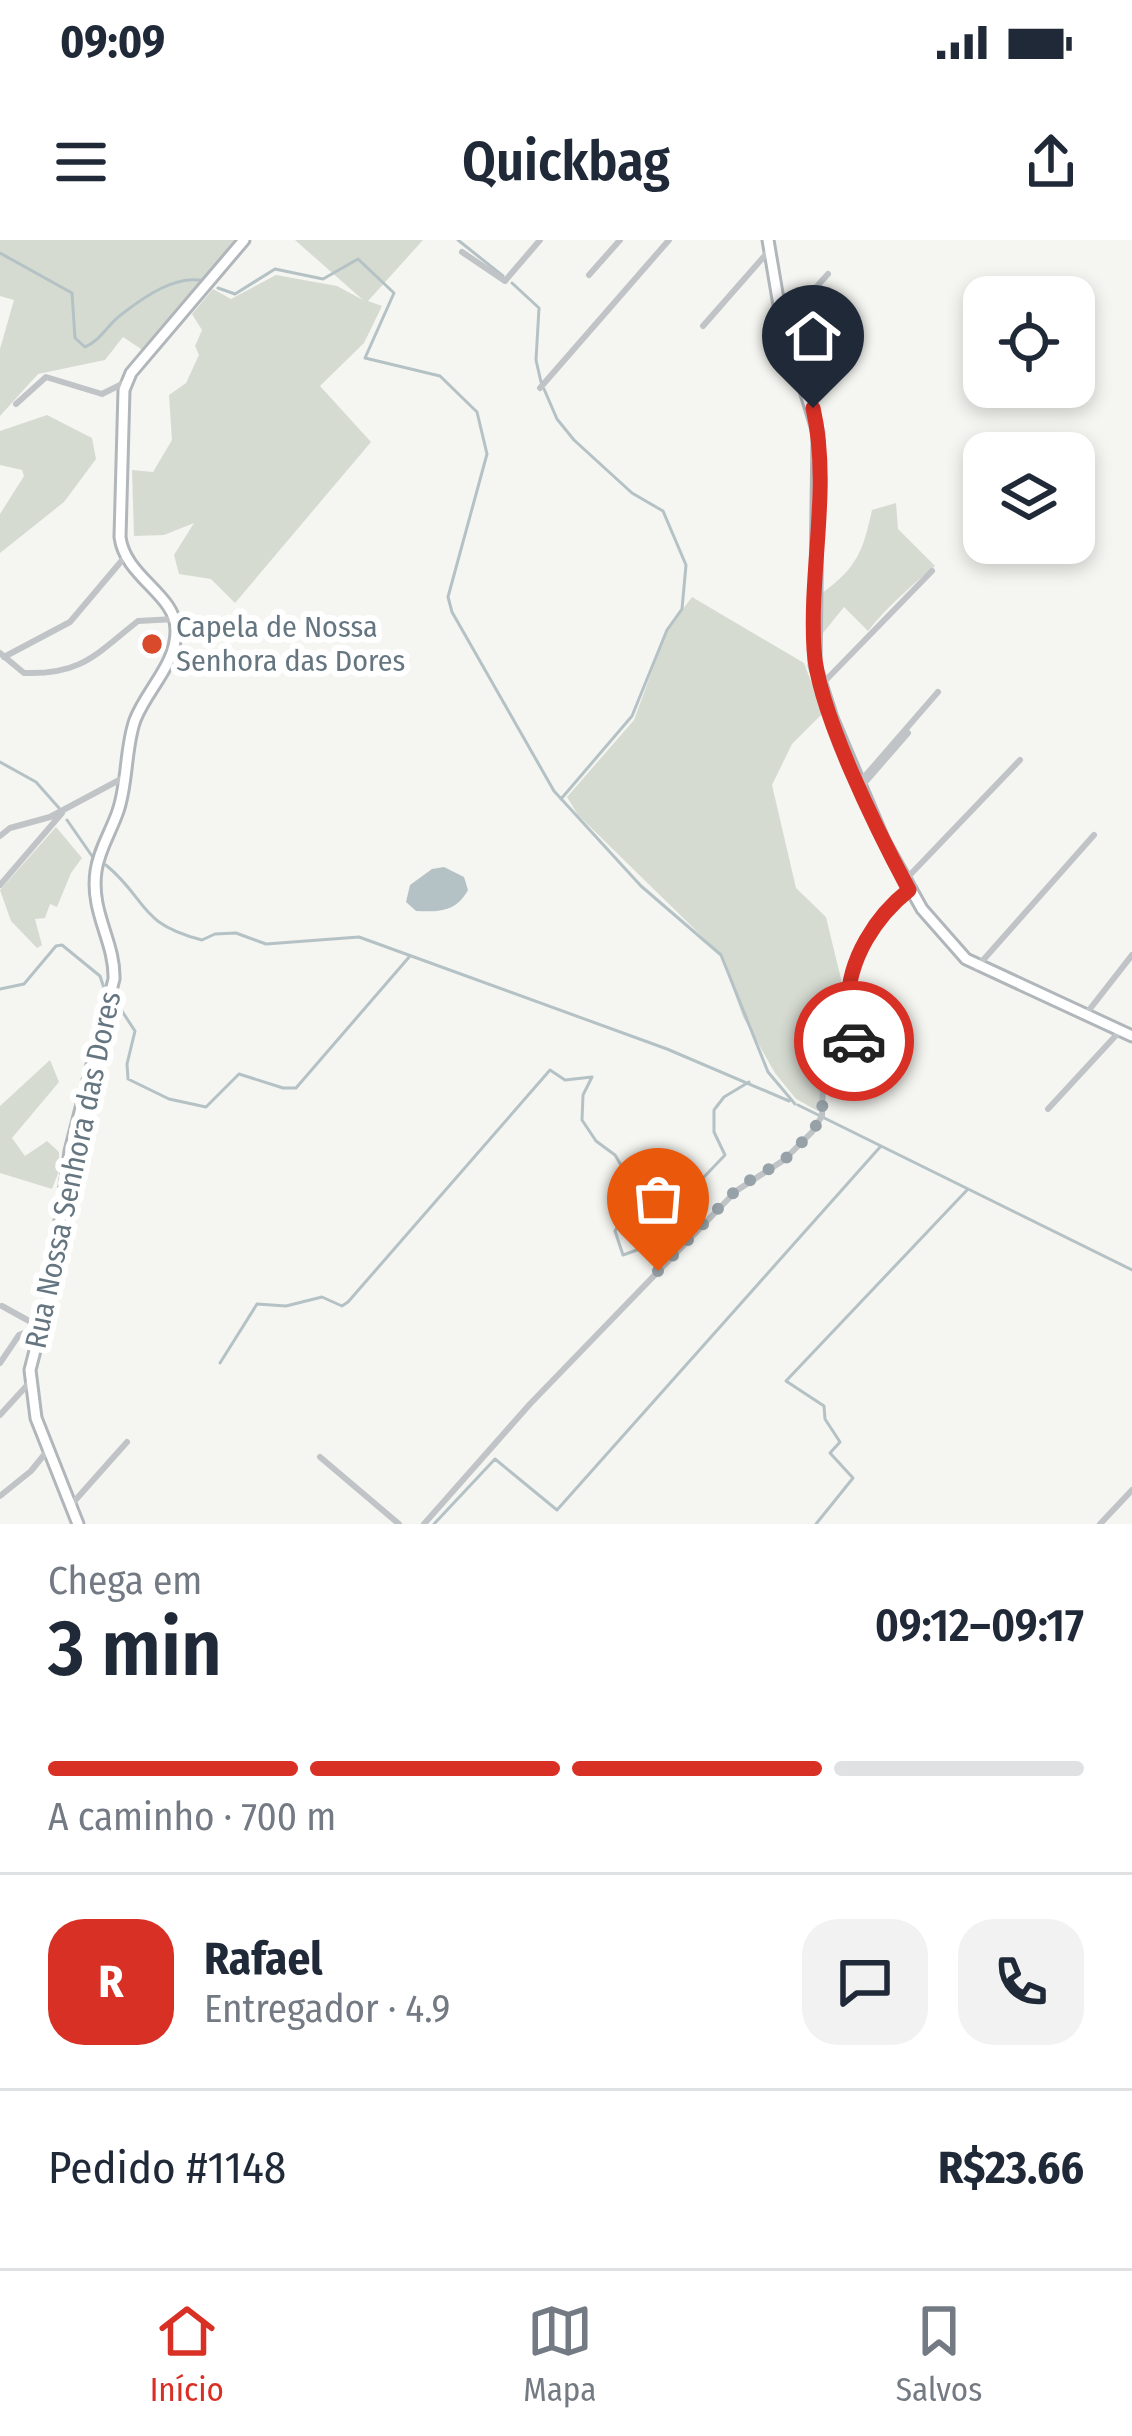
<!DOCTYPE html>
<html lang="pt">
<meta charset="utf-8">
<style>
:root{--surface:#fff;--page:#f2f2f3;--text:#1f2937;--muted:#747a83;--line:#e0e1e3;--accent:#d93025}
body{margin:0;font-family:"Fira Sans Condensed",sans-serif;background:var(--page);color:var(--text);height:100vh;display:flex;flex-direction:column;font-size:45px;white-space:nowrap}
*{box-sizing:border-box;margin:0}
p{font-size:39px;color:var(--muted)}
.icon{flex:none;width:66px;height:66px;fill:none;stroke:currentColor;stroke-width:2;stroke-linecap:round;stroke-linejoin:round}
.map{position:relative;height:1284px;overflow:hidden}
.sheet{display:flex;flex-direction:column;background:var(--surface);flex:1}
.sheet>*{flex:none}
.tools{position:absolute;left:963px;top:36px;display:grid;gap:24px}
.tools a{display:grid;place-items:center;width:132px;height:132px;border-radius:24px;background:var(--surface);box-shadow:0 6px 18px #0003;font-size:60px}
.pin{position:absolute;display:grid;place-items:center;width:102px;height:102px;color:#fff;margin:-123px -51px;border-radius:50% 50% 50% 0;rotate:-45deg;box-shadow:0 0 12px #0007}
.pin .icon{rotate:45deg}
.courier{position:absolute;display:grid;place-items:center;width:120px;height:120px;margin:-60px;border:9px solid #d93025;border-radius:50%;background:#fff;color:#222;box-shadow:0 3px 15px #0007}
.overview em{font-style:normal;font-weight:600}
.overview div{display:flex;flex-direction:column-reverse}
.overview{display:flex;align-items:center;justify-content:space-between;height:204px;padding:0 48px}
h1{font-size:78px;font-weight:600;line-height:90px}
.bar{display:grid;grid-template-columns:repeat(4,1fr);gap:18px 12px;align-content:center;height:144px;padding:0 48px}
.bar i{height:15px;border-radius:9px;background:var(--line)}
.bar .current{background:var(--accent)}
.bar p{grid-column:span 4}
.line{display:flex;align-items:center;gap:30px;padding:0 48px;border-top:3px solid var(--line)}
.line div{flex:1}
.round{display:grid;place-items:center;flex:none;width:126px;height:126px;border-radius:36px;background:var(--page)}
.status{display:flex;justify-content:space-between;align-items:center;height:84px;padding:0 60px;background:var(--surface);direction:ltr}
.status svg{height:33px;fill:currentColor}
header{display:flex;justify-content:space-between;align-items:center;height:156px;padding:0 48px;background:var(--surface);font-size:54px;font-weight:600}
.menu{display:flex;justify-content:space-around;align-items:center;height:168px;border-top:3px solid var(--line);background:var(--surface);font-size:33px;color:var(--muted)}
.menu a{display:grid;justify-items:center;gap:6px}
.menu .current{color:var(--accent)}
.map>svg:first-child{display:block}
.green{fill:#d6dbd2}
.water{fill:#b5c2c5}
.lines{fill:none;stroke-linecap:round;stroke-linejoin:round}
.stream{stroke:#b5c2c5;stroke-width:3}
.secondary-casing{stroke:#b0b6ba;stroke-width:15}
.street{stroke:#c0c4c7;stroke-width:6}
.secondary{stroke:#fff;stroke-width:9}
.done{stroke:#97a2a8;stroke-width:12;stroke-dasharray:0 21.6}
.route{stroke:#d93025;stroke-width:15}
.poi-dot{fill:#d9492c;stroke:#fff;stroke-width:4.5}
.labels{text-anchor:middle;dominant-baseline:central;stroke-width:12;stroke-linejoin:round;paint-order:stroke}
.poi-label{font-size:30px;fill:#657681;stroke:#fff;text-anchor:start}
.street-label{font-size:30px;fill:#657681;stroke:#fff}
</style>
<div class="status"><b>09:09</b><svg viewBox="0 0 49 12"><path d="M0 12V9h3v3zM5 12V6h3v6zM10 12V3h3v9zM15 12V0h3v12zM26 1h20v11H26zM47 4h2v5h-2z"/></svg></div>
<header><svg class="icon" aria-label="menu" viewBox="0 0 24 24"><path d="M4 6h16M4 12h16M4 18h16"/></svg>Quickbag<svg class="icon" aria-label="share" viewBox="0 0 24 24"><path d="M12 15V3M7 8l5-5 5 5M5 13v7h14v-7"/></svg></header>
<div class="map">
<svg width="1132" height="1284" viewBox="0 0 1132 1284">
<rect width="100%" height="100%" fill="#f5f5f1"/>
<path class="green" d="M 0,0 L 238,0 L 144,111 L 123,97 L 105,120 L 38,134 L 0,176 L 0,109 L 14,60 L 0,56 Z
M 295,0 L 423,0 L 368,61 L 382,66 L 364,103 L 320,146 L 371,202 L 235,363 L 211,339 L 179,334 L 174,315 L 194,283 L 164,295 L 134,296 L 132,230 L 153,232 L 172,200 L 169,155 L 186,143 L 199,115 L 195,106 L 202,90 L 192,74 L 213,49 L 231,59 L 276,35 L 337,46 L 363,60 Z
M 47,175 L 92,198 L 96,219 L 64,262 L 0,313 L 0,274 L 24,236 L 22,230 L 0,225 L 0,191 Z
M 896,263 L 898,289 L 935,326 C 910,347 889,365 868,391 L 844,367 L 819,398 L 822,353 C 857,328 863,311 872,270 Z
M 692,357 L 804,423 L 823,473 L 792,504 L 772,545 L 796,648 L 826,677 L 854,793 L 854,802 L 827,837 L 818,871 L 796,859 L 775,833 L 743,777 L 721,715 L 578,575 L 567,557 L 634,480 L 667,390 Z
M 56,587 L 82,618 L 71,633 L 57,667 L 50,664 L 45,678 L 35,679 L 42,705 L 37,708 L 11,681 L 0,650 Z
M 50,820 L 59,842 L 12,898 L 25,916 L 47,901 L 59,912 L 59,931 L 52,949 L 0,933 L 0,866 Z"/>
<path class="water" d="M 444,627 L 464,637 L 468,650 C 456,672 439,672 416,671 L 406,662 L 410,645 L 432,629 Z"/>
<g class="lines">
<path class="stream" d="M 458,0 L 503,36
M 0,13 L 72,53 L 75,98 L 85,107 C 101,100 108,84 122,74 C 144,57 176,34 204,41
M 512,43 L 539,68 L 536,120 L 541,142
M 218,48 L 235,54 L 275,29 L 323,39 L 358,19 L 394,53 L 365,118 L 440,136 L 477,172 L 487,214 L 448,357 L 452,372 L 554,551 L 641,646 L 721,715 L 768,832 L 795,864
M 544,149 L 557,179 L 574,200 L 632,253 L 663,271 L 686,325 L 682,369 L 667,390 L 632,476 L 561,559
M 0,522 L 36,542 L 59,568
M 67,580 L 92,616
M 106,625 C 149,661 137,683 202,700 L 215,694 L 236,693 L 266,704 L 359,697 L 667,809 L 789,861
M 0,749 L 24,744 L 56,706 L 62,705 L 100,736 L 106,754
M 116,762 L 135,791 L 127,824 L 128,839 L 169,859 L 206,867 L 239,834 L 283,848 L 296,848 L 410,716
M 798,865 L 1132,1030
M 220,1123 L 257,1064 L 286,1066 L 322,1057 L 342,1066 L 348,1062 L 550,830 L 565,840 L 592,837 L 583,855 L 582,880 L 596,901 L 615,915 L 643,962 L 640,970 L 622,978 L 615,991 L 623,1015 L 687,992 L 692,987 L 704,937 L 725,915 L 714,892 L 714,870 L 724,857 L 749,842
M 434,1284 L 495,1219 L 557,1270 L 881,906
M 816,1284 L 853,1238 L 830,1213 L 840,1202 L 825,1179 L 824,1166 L 786,1141 L 968,949"/>
<defs>
<path id="secondary" d="M 768,0 L 779,65 L 818,193 L 815,425 L 832,478 L 884,601 L 922,669 L 966,719 L 1132,796
M 78,1284 L 36,1178 L 30,1130 L 50,1052 L 70,911 L 114,739 C 115,701 90,673 96,631 C 99,609 111,592 118,571 C 128,542 125,508 135,480 C 147,449 177,424 176,389 C 175,354 125,337 120,297 L 124,150 L 131,133 L 244,0"/>
</defs>
<use href="#secondary" class="secondary-casing"/>
<path class="street" d="M 462,12 L 505,41 L 540,0
M 589,35 L 620,0
M 784,83 L 828,34
M 703,86 L 768,12
M 540,148 L 669,0
M 16,164 L 46,137 L 102,154 L 126,142
M 0,413 L 24,433 C 82,435 96,414 138,381 L 175,379
M 4,417 L 70,382 L 124,318
M 823,443 L 932,331
M 859,543 L 938,452
M 861,547 L 908,493
M 0,596 L 10,588 L 50,577 L 123,538
M 907,638 L 1020,520
M 0,645 L 62,573
M 977,727 L 1094,595
M 1086,774 L 1132,715
M 1048,869 L 1120,791
M 2,1066 L 40,1087
M 0,1123 L 19,1095 L 42,1086
M 0,1175 L 30,1142
M 320,1217 L 399,1284
M 0,1256 L 31,1231 L 48,1210
M 71,1265 L 127,1202
M 424,1284 L 530,1164 L 736,951 L 784,920 L 812,892 L 822,876 L 823,843 L 854,802 C 854,789 849,777 848,764 C 847,720 876,676 909,650
M 1100,1284 L 1132,1250"/>
<use href="#secondary" class="secondary"/>
</g>
<g class="lines">
<path class="done" d="M 658,1031 L 739,947 L 784,920 L 812,892 L 822,876 L 823,843 L 854,801"/>
<path class="route" d="M 813,168 C 831,246 809,330 814,409 C 817,470 879,594 909,650 C 876,676 848,719 848,764 C 848,776 854,788 854,801"/>
</g>
<circle class="poi-dot" cx="152" cy="404" r="12"/>
<g class="labels">
<g class="poi-label">
<text x="176" y="387">Capela de Nossa<tspan x="176" dy="34">Senhora das Dores</tspan></text>
</g>
<g class="street-label">
<text transform="translate(73 930) rotate(-78)">Rua Nossa Senhora das Dores</text>
</g>
</g>
</svg>
<div class="tools">
<a><svg class="icon" aria-label="locate" viewBox="0 0 24 24"><circle cx="12" cy="12" r="6"/><path d="M12 2v4M12 18v4M2 12h4M18 12h4"/></svg></a>
<a><svg class="icon" aria-label="layers" viewBox="0 0 24 24"><path d="M12 4l9 5-9 5-9-5zM3 14l9 5 9-5"/></svg></a>
</div>
<div class="pin" style="left:658px;top:1031px;background:#ea580c"><svg class="icon" aria-label="bag" viewBox="0 0 24 24"><path d="M5 8h14l-1 12H6zM9 8a3 3 0 0 1 6 0"/></svg></div>
<div class="pin" style="left:813px;top:168px;background:#1f2937"><svg class="icon" aria-label="home" viewBox="0 0 24 24"><path d="M3 11l9-7 9 7M6 9v11h12V9"/></svg></div>
<div class="courier" style="left:854px;top:801px"><svg class="icon" aria-label="car" viewBox="0 0 24 24"><path d="M5 17H2v-5l4-1 3-4h7l3 4 3 1v5h-3M9 17h6M6 11h13"/><circle cx="7" cy="17" r="2"/><circle cx="17" cy="17" r="2"/></svg></div>
</div>
<section class="sheet">
<div class="overview"><div><h1>3 min</h1><p>Chega em</p></div><em>09:12–09:17</em></div>
<div class="bar"><i class="current"></i><i class="current"></i><i class="current"></i><i></i><p>A caminho · 700 m</p></div>
<div class="line" style="height:216px"><b class="round" style="background:var(--accent);color:#fff">R</b><div><b>Rafael</b><p>Entregador · 4.9</p></div><a class="round"><svg class="icon" aria-label="chat" viewBox="0 0 24 24"><path d="M4 5h16v11H9l-5 4z"/></svg></a><a class="round"><svg class="icon" aria-label="phone" viewBox="0 0 24 24"><path d="M5 4h4l2 5-3 2q2 4 5 5l2-3 5 2v4C11 20 4 13 5 4z"/></svg></a></div>
<div class="line" style="height:156px"><div>Pedido #1148</div><b>R$23.66</b></div>
</section>
<nav class="menu">
<a class="current"><svg class="icon" aria-label="home" viewBox="0 0 24 24"><path d="M3 11l9-7 9 7M6 9v11h12V9"/></svg>Início</a>
<a><svg class="icon" aria-label="map" viewBox="0 0 24 24"><path d="M3 6l6-2 6 2 6-2v14l-6 2-6-2-6 2zM9 4v14M15 6v14"/></svg>Mapa</a>
<a><svg class="icon" aria-label="saved" viewBox="0 0 24 24"><path d="M7 4h10v16l-5-4-5 4z"/></svg>Salvos</a>
</nav>
